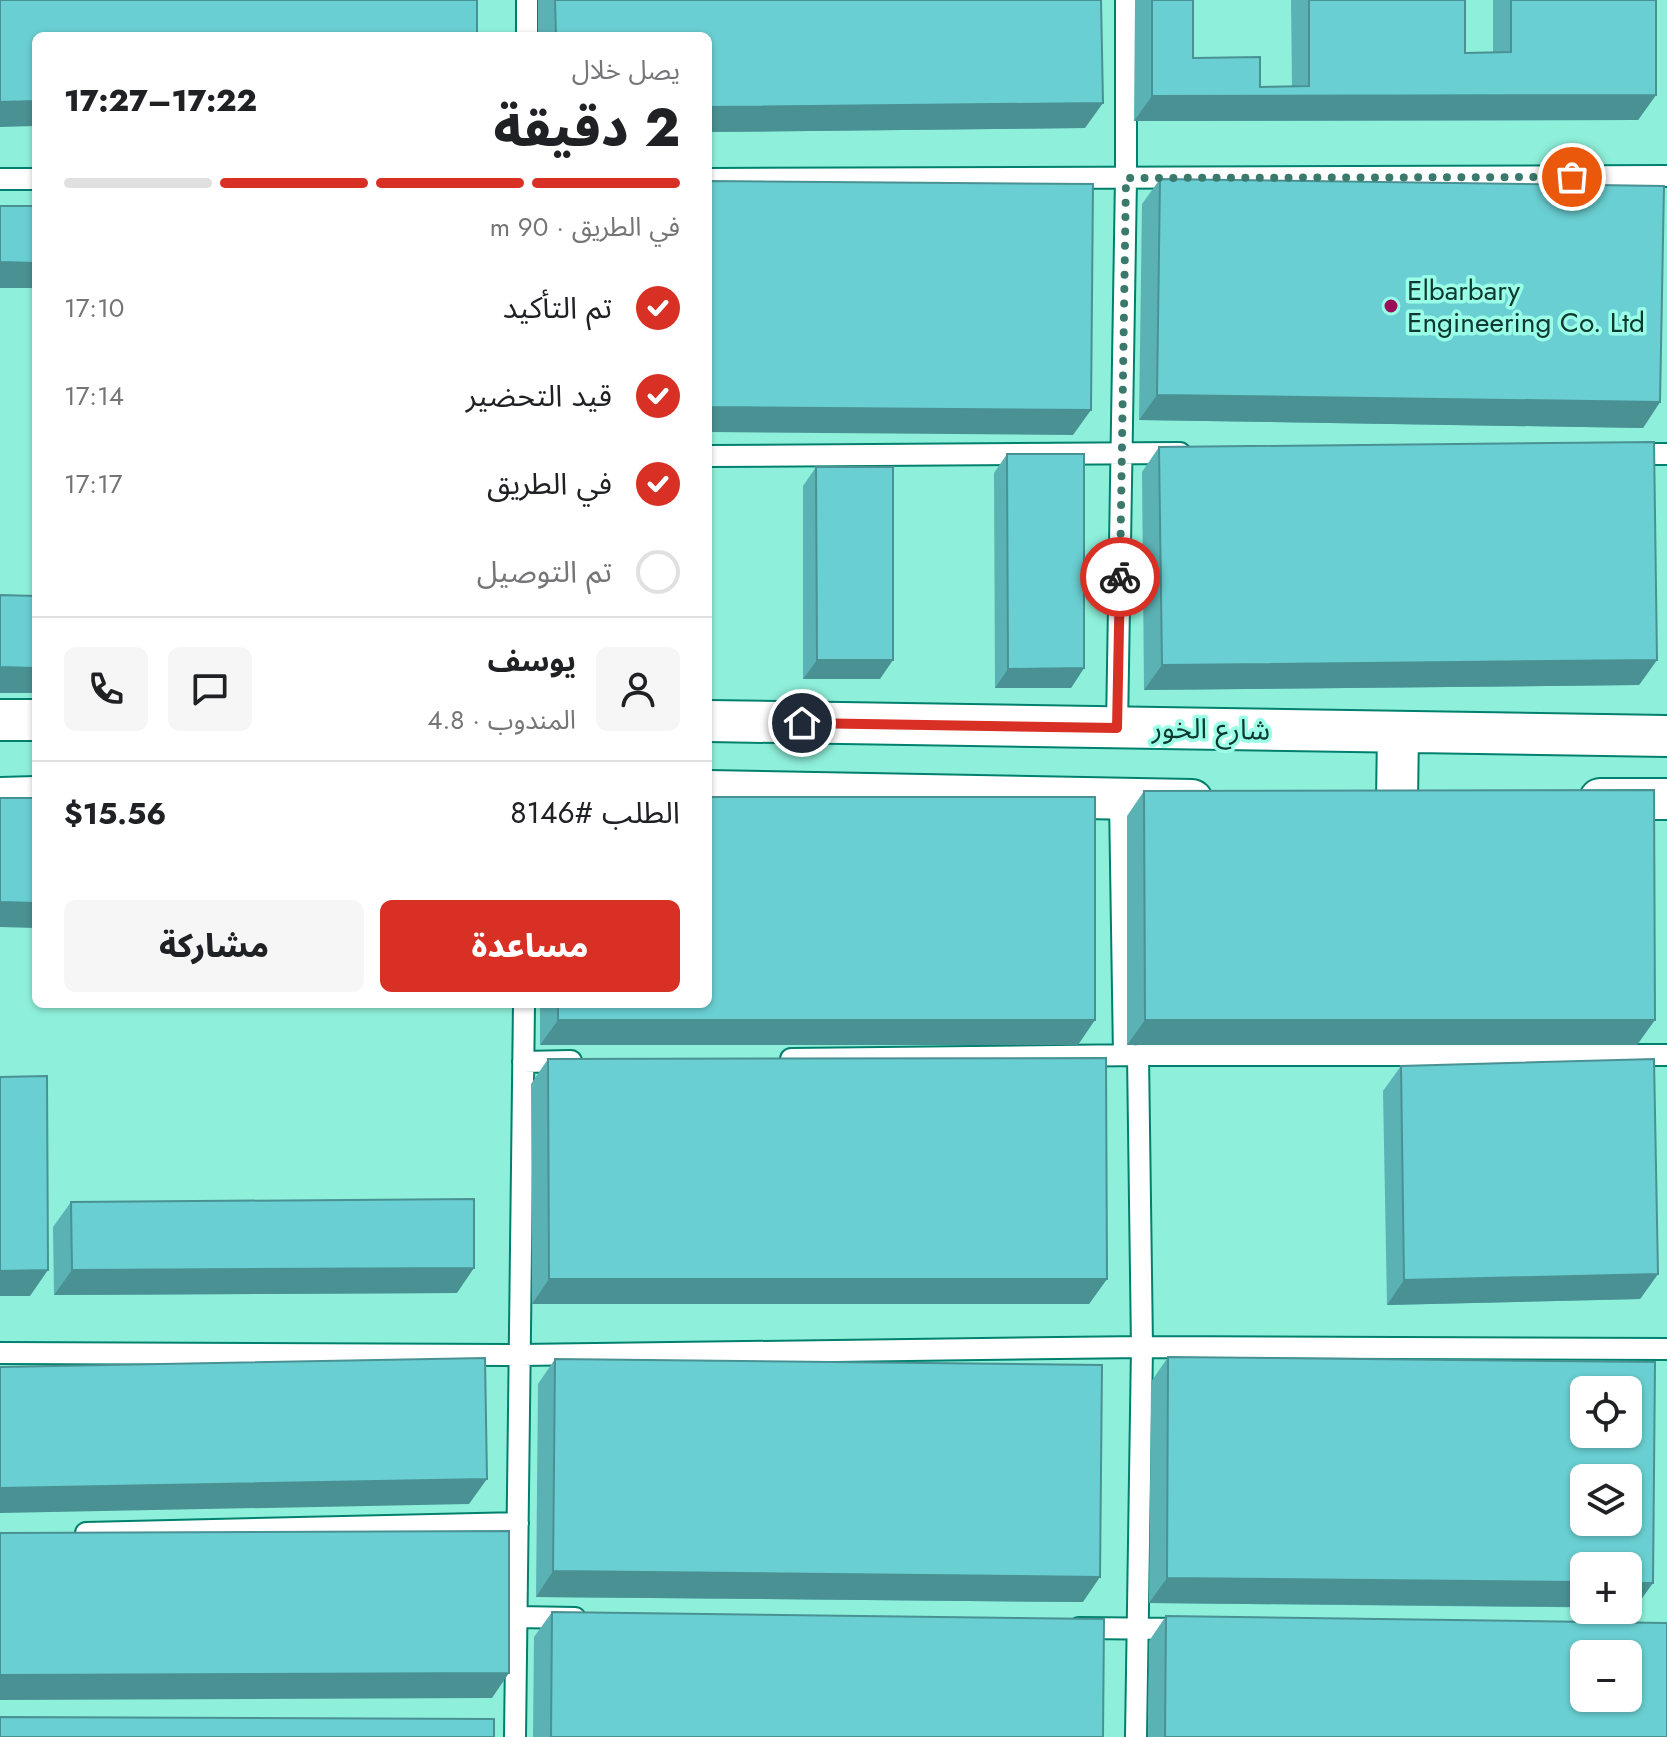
<!DOCTYPE html>
<html lang="ar">
<meta charset="utf-8">
<style>
:root{--surface:#fff;--page:#f6f6f6;--text:#202124;--muted:#757577;--line:#e0e0e0;--accent:#d93025}
body{margin:0;font-family:Jost,"Noto Sans Arabic",sans-serif;background:var(--page);color:var(--text);direction:rtl;height:100vh;display:flex;flex-direction:column;font-size:30px;white-space:nowrap}
*{box-sizing:border-box;margin:0}
p{font-size:26px;color:var(--muted)}
.icon{flex:none;width:44px;height:44px;fill:none;stroke:currentColor;stroke-width:2;stroke-linecap:round;stroke-linejoin:round}
.map{position:relative;flex:1;overflow:hidden;direction:ltr}
.drawer{position:absolute;left:32px;top:32px;width:680px;height:976px;display:flex;flex-direction:column;background:var(--surface);border-radius:12px;box-shadow:0 2px 6px #0004;direction:rtl}
.drawer>*{flex:none}
.controls{position:absolute;left:1570px;top:1376px;display:grid;gap:16px}
.controls a{display:grid;place-items:center;width:72px;height:72px;border-radius:12px;background:var(--surface);box-shadow:0 2px 6px #0004;font-size:40px}
.pin{position:absolute;display:grid;place-items:center;width:68px;height:68px;color:#fff;margin:-34px;border:4px solid #fff;border-radius:50%;box-shadow:0 2px 8px #0007}
.courier{position:absolute;display:grid;place-items:center;width:80px;height:80px;margin:-40px;border:6px solid #d93025;border-radius:50%;background:#fff;color:#222;box-shadow:0 2px 10px #0007}
.overview em{font-style:normal;font-weight:800}
.overview div{display:flex;flex-direction:column-reverse}
.overview{display:flex;align-items:center;justify-content:space-between;height:136px;padding:0 32px}
h1{font-size:52px;font-weight:800;line-height:60px}
.bar{display:grid;grid-template-columns:repeat(4,1fr);gap:12px 8px;align-content:center;height:96px;padding:0 32px}
.bar i{height:10px;border-radius:6px;background:var(--line)}
.bar .selected{background:var(--accent)}
.bar p{grid-column:span 4}
.line{display:flex;align-items:center;gap:20px;padding:0 32px;border-top:2px solid var(--line)}
.line div{flex:1}
.round{display:grid;place-items:center;flex:none;width:84px;height:84px;border-radius:12px;background:var(--page)}
ol{padding:0 32px;list-style:none}
li{display:flex;align-items:center;gap:24px;height:88px}
li p{margin-inline-start:auto}
li .icon{padding:8px;border-radius:50%;background:var(--accent);color:#fff;stroke-width:4}
li:last-child{color:var(--muted)}
li i{width:44px;height:44px;border:4px solid var(--line);border-radius:50%}
.action{display:flex;gap:16px;margin-top:auto;padding:16px 32px}
.action a{flex:1;height:92px;border-radius:12px;background:var(--accent);color:#fff;font-size:32px;font-weight:800;line-height:92px;text-align:center}
.action a+a{background:var(--page);color:var(--text)}
.map>svg:first-child{display:block}
.lines{fill:none;stroke-linecap:round;stroke-linejoin:round}
.lane-casing{stroke:#01806e;stroke-width:24}
.street-casing{stroke:#01806e;stroke-width:44}
.lane{stroke:#fff;stroke-width:20}
.street{stroke:#fff;stroke-width:40}
.wall{fill:#5bb2b5}
.shaded-wall{fill:#4a9193}
.building{fill:#6acfd2;stroke:#4a9193;stroke-width:2;fill-rule:evenodd}
.done{stroke:#3a796c;stroke-width:8;stroke-dasharray:0 14.4}
.route{stroke:#d93025;stroke-width:10}
.poi-dot{fill:#9d0c58;stroke:#9bfee7;stroke-width:3}
.labels{text-anchor:middle;dominant-baseline:central;stroke-width:7;stroke-linejoin:round;paint-order:stroke}
.poi-label{font-size:28px;fill:#0d3930;stroke:#9bfee7;text-anchor:start}
.street-label{font-size:28px;fill:#0d3930;stroke:#9bfee7}
</style>
<div class="map">
<svg width="1667" height="1737" viewBox="0 0 1667 1737">
<rect width="100%" height="100%" fill="#8ef0da"/>
<g class="lines">
<defs>
<path id="lane" d="M 527,0 L 527,36
M 0,179 L 36,179
M 708,179 L 1667,176
M 1628,454 L 1667,454
M 708,456 L 1180,453
M 1117,728 L 1126,178 L 1126,0
M 1120,800 L 1124,1055
M 791,1059 L 1138,1055 L 1667,1055
M 523,1062 L 571,1061
M 0,1353 L 520,1355 L 1142,1347 L 1667,1349
M 86,1533 L 518,1523
M 517,1617 L 575,1618
M 1079,1628 L 1183,1629
M 515,1737 L 524,1004
M 1136,1737 L 1142,1347 L 1138,1055"/>
<path id="street" d="M 0,720 L 36,720
M 708,721 L 1667,736
M 708,791 L 1192,800
M 0,798 L 36,797
M 1600,799 L 1667,799
M 1397,801 L 1398,732"/>
</defs>
<use href="#lane" class="lane-casing"/>
<use href="#street" class="street-casing"/>
<use href="#lane" class="lane"/>
<use href="#street" class="street"/>
</g>
<path class="wall" d="M 538,0 L 1101,0 L 1085,128 L 708,132 L 708,36 L 538,36 Z
M 1135,0 L 1193,0 L 1193,58 L 1260,87 L 1292,86 L 1291,0 L 1465,0 L 1465,53 L 1493,52 L 1493,0 L 1656,0 L 1656,95 L 1638,120 L 1134,121 Z
M 1160,179 L 1660,402 L 1643,428 L 1139,420 L 1142,204 Z
M 1159,447 L 1657,660 L 1639,685 L 1144,690 L 1142,472 Z
M 1007,454 L 1084,668 L 1071,688 L 995,688 L 994,473 Z
M 816,467 L 880,679 L 803,679 L 803,486 Z
M 1144,791 L 1637,1045 L 1127,1045 L 1127,816 Z
M 540,1004 L 708,1004 L 1078,1045 L 540,1045 Z
M 548,1059 L 1107,1279 L 1089,1304 L 532,1304 L 531,1084 Z
M 1401,1066 L 1658,1274 L 1640,1299 L 1387,1305 L 1383,1091 Z
M 71,1202 L 457,1293 L 54,1295 L 53,1227 Z
M 1168,1357 L 1635,1608 L 1149,1603 L 1151,1382 Z
M 555,1359 L 1083,1602 L 536,1597 L 538,1384 Z
M 552,1612 L 1103,1737 L 533,1737 L 534,1637 Z
M 1166,1616 L 1667,1737 L 1148,1737 L 1149,1641 Z"/>
<path class="shaded-wall" d="M 1656,95 L 1638,120 L 1134,121 L 1152,96 Z
M 36,101 L 36,126 L 0,127 L 0,102 Z
M 1103,103 L 1085,128 L 708,132 L 708,107 Z
M 0,262 L 36,263 L 36,288 L 0,288 Z
M 1157,395 L 1660,402 L 1643,428 L 1139,420 Z
M 708,407 L 1091,410 L 1073,435 L 708,432 Z
M 817,660 L 893,660 L 880,679 L 803,679 Z
M 1657,660 L 1639,685 L 1144,690 L 1162,665 Z
M 0,667 L 36,668 L 36,693 L 0,693 Z
M 1084,668 L 1071,688 L 995,688 L 1008,669 Z
M 0,902 L 36,903 L 36,928 L 0,927 Z
M 558,1020 L 1095,1020 L 1078,1045 L 540,1045 Z
M 1145,1020 L 1655,1020 L 1637,1045 L 1127,1045 Z
M 474,1268 L 457,1293 L 54,1295 L 72,1270 Z
M 48,1270 L 30,1296 L 0,1296 L 0,1271 Z
M 1658,1274 L 1640,1299 L 1387,1305 L 1404,1280 Z
M 549,1279 L 1107,1279 L 1089,1304 L 532,1304 Z
M 487,1479 L 469,1504 L 0,1513 L 0,1488 Z
M 553,1571 L 1100,1577 L 1083,1602 L 536,1597 Z
M 1167,1578 L 1584,1582 L 1584,1607 L 1149,1603 Z
M 1628,1583 L 1653,1583 L 1635,1608 L 1628,1608 Z
M 509,1673 L 492,1698 L 0,1700 L 0,1675 Z"/>
<path class="building" d="M 0,0 L 477,0 L 477,36 L 36,36 L 36,101 L 0,102 Z
M 555,0 L 1101,0 L 1103,103 L 708,107 L 708,36 L 556,36 Z
M 1152,0 L 1193,0 L 1193,58 L 1260,57 L 1260,87 L 1309,86 L 1309,0 L 1465,0 L 1465,53 L 1511,52 L 1511,0 L 1656,0 L 1656,95 L 1152,96 Z
M 1160,179 L 1664,186 L 1660,402 L 1157,395 Z
M 708,181 L 1093,184 L 1091,410 L 708,407 Z
M 0,206 L 36,206 L 36,263 L 0,262 Z
M 1654,442 L 1657,660 L 1162,665 L 1159,447 Z
M 1007,454 L 1084,454 L 1084,668 L 1008,669 Z
M 816,467 L 893,467 L 893,660 L 817,660 Z
M 0,595 L 36,596 L 36,668 L 0,667 Z
M 1654,790 L 1655,1020 L 1145,1020 L 1144,791 Z
M 708,797 L 1095,797 L 1095,1020 L 558,1020 L 558,1004 L 708,1004 Z
M 0,798 L 36,798 L 36,903 L 0,902 Z
M 1106,1058 L 1107,1279 L 549,1279 L 548,1059 Z
M 1654,1059 L 1658,1274 L 1404,1280 L 1401,1066 Z
M 47,1076 L 48,1270 L 0,1271 L 0,1077 Z
M 474,1199 L 474,1268 L 72,1270 L 71,1202 Z
M 1168,1357 L 1655,1362 L 1653,1583 L 1628,1583 L 1628,1566 L 1584,1566 L 1584,1582 L 1167,1578 ZM 1584,1390 L 1628,1390 L 1628,1434 L 1584,1434 ZM 1584,1478 L 1628,1478 L 1628,1522 L 1584,1522 Z
M 485,1358 L 487,1479 L 0,1488 L 0,1367 Z
M 555,1359 L 1102,1365 L 1100,1577 L 553,1571 Z
M 509,1531 L 509,1673 L 0,1675 L 0,1533 Z
M 552,1612 L 1104,1619 L 1103,1737 L 551,1737 Z
M 1166,1616 L 1667,1623 L 1667,1737 L 1165,1737 ZM 1584,1654 L 1628,1654 L 1628,1698 L 1584,1698 Z
M 0,1717 L 494,1719 L 494,1737 L 0,1737 Z"/>
<g class="lines">
<path class="done" d="M 1120,577 L 1126,178 L 1572,177"/>
<path class="route" d="M 802,723 L 1117,728 L 1120,577"/>
</g>
<circle class="poi-dot" cx="1391" cy="306" r="8"/>
<g class="labels">
<g class="poi-label">
<text x="1407" y="290">Elbarbary<tspan x="1407" dy="32">Engineering Co. Ltd</tspan></text>
</g>
<g class="street-label">
<text transform="translate(1211 729) rotate(1)">شارع الخور</text>
</g>
</g>
</svg>
<div class="controls">
<a><svg class="icon" aria-label="locate" viewBox="0 0 24 24"><circle cx="12" cy="12" r="6"/><path d="M12 2v4M12 18v4M2 12h4M18 12h4"/></svg></a>
<a><svg class="icon" aria-label="layers" viewBox="0 0 24 24"><path d="M12 4l9 5-9 5-9-5zM3 14l9 5 9-5"/></svg></a>
<a>+</a>
<a>−</a>
</div>
<div class="pin" style="left:1572px;top:177px;background:#ea580c"><svg class="icon" aria-label="bag" viewBox="0 0 24 24"><path d="M5 8h14l-1 12H6zM9 8a3 3 0 0 1 6 0"/></svg></div>
<div class="pin" style="left:802px;top:723px;background:#1f2937"><svg class="icon" aria-label="home" viewBox="0 0 24 24"><path d="M3 11l9-7 9 7M6 9v11h12V9"/></svg></div>
<div class="courier" style="left:1120px;top:577px"><svg class="icon" aria-label="bike" viewBox="0 0 24 24"><circle cx="6" cy="16" r="4"/><circle cx="18" cy="16" r="4"/><path d="M6 16l4-8h5l3 8M10 8l3 8H6M13 5h3"/></svg></div>
<section class="drawer">
<div class="overview"><div><h1>2 دقيقة</h1><p>يصل خلال</p></div><em>17:22–17:27</em></div>
<div class="bar"><i class="selected"></i><i class="selected"></i><i class="selected"></i><i></i><p>في الطريق · 90 m</p></div>
<ol>
<li><svg class="icon" aria-label="check" viewBox="0 0 24 24"><path d="M5 12l5 5 9-10"/></svg>تم التأكيد<p>17:10</p></li>
<li><svg class="icon" aria-label="check" viewBox="0 0 24 24"><path d="M5 12l5 5 9-10"/></svg>قيد التحضير<p>17:14</p></li>
<li><svg class="icon" aria-label="check" viewBox="0 0 24 24"><path d="M5 12l5 5 9-10"/></svg>في الطريق<p>17:17</p></li>
<li><i></i>تم التوصيل</li>
</ol>
<div class="line" style="height:144px"><a class="round"><svg class="icon" aria-label="person" viewBox="0 0 24 24"><circle cx="12" cy="8" r="4"/><path d="M4 21q1-7 8-7t8 7"/></svg></a><div><b>يوسف</b><p>المندوب · 4.8</p></div><a class="round"><svg class="icon" aria-label="chat" viewBox="0 0 24 24"><path d="M4 5h16v11H9l-5 4z"/></svg></a><a class="round"><svg class="icon" aria-label="phone" viewBox="0 0 24 24"><path d="M5 4h4l2 5-3 2q2 4 5 5l2-3 5 2v4C11 20 4 13 5 4z"/></svg></a></div>
<div class="line" style="height:104px"><div>الطلب #8146</div><b>$15.56</b></div>
<div class="action"><a>مساعدة</a><a>مشاركة</a></div>
</section>
</div>
